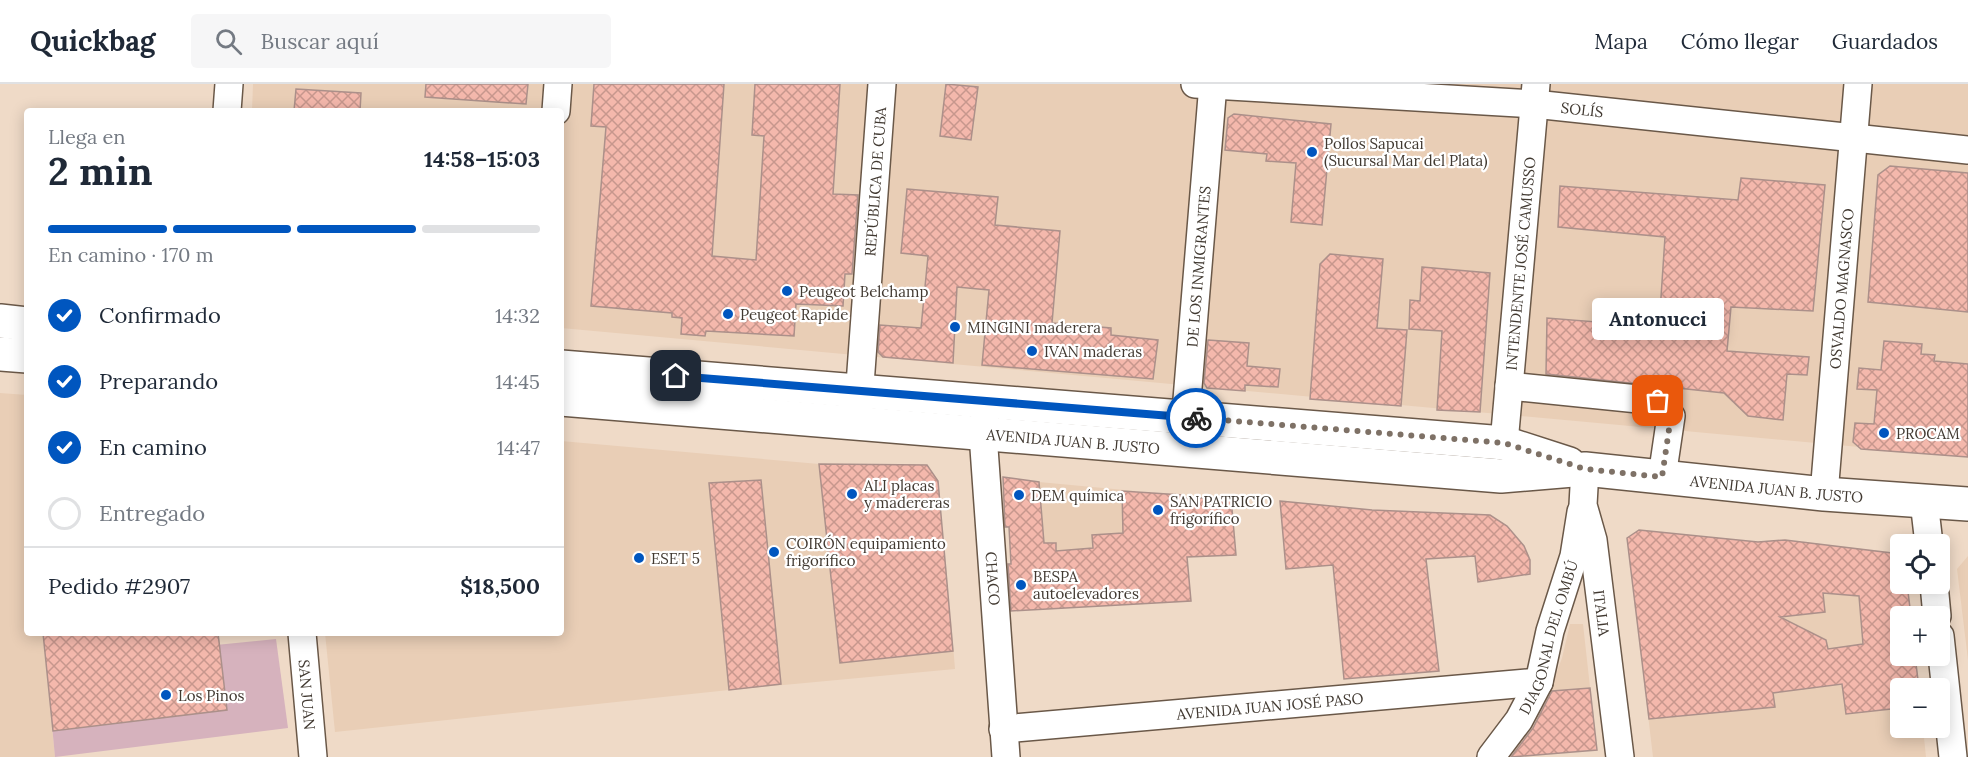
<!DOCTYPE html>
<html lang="es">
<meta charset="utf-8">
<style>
:root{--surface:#fff;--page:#f6f6f7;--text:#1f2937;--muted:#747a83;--line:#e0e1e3;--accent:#0056bf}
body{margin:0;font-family:Lora,serif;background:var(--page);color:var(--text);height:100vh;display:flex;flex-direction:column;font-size:22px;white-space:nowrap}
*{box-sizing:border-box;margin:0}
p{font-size:20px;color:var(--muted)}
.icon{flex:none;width:33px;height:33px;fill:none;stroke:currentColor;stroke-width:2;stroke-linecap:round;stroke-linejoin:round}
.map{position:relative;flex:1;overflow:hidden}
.details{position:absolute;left:24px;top:24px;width:540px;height:528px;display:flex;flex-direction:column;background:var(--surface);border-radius:6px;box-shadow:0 3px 15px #0003}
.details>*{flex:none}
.controls{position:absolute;left:1890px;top:450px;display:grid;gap:12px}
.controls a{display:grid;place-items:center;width:60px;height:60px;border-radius:6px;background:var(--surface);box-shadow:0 3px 15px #0003;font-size:30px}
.pin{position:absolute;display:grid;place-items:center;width:51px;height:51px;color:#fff;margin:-26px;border-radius:12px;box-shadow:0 3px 9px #0006}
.courier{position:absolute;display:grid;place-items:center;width:60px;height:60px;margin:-30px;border:4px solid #0056bf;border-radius:50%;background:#fff;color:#222;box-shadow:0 2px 8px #0007}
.bubble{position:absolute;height:42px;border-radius:6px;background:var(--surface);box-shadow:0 3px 15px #0003;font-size:20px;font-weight:800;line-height:42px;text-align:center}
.overview em{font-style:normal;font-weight:800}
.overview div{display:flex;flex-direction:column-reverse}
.overview{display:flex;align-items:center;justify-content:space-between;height:102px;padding:0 24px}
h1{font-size:39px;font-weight:800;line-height:45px}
.bar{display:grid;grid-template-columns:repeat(4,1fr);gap:9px 6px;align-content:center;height:72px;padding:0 24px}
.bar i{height:8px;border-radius:4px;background:var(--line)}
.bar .selected{background:var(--accent)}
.bar p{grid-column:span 4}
.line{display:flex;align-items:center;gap:15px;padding:0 24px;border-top:2px solid var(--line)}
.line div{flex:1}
ol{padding:0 24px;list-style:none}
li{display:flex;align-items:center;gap:18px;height:66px}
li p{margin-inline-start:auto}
li .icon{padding:6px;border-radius:50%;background:var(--accent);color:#fff;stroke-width:4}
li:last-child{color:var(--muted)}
li i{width:33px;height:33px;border:3px solid var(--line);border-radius:50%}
header{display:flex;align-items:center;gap:36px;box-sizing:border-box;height:84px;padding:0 30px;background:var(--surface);border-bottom:2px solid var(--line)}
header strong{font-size:28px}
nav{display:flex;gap:33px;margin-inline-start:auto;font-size:21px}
.search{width:420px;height:54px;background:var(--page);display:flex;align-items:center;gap:15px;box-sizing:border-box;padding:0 21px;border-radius:6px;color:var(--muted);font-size:22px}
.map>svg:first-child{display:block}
.built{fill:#e9ceb6}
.pitch{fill:#d6b2bd}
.building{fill:url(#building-cross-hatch);stroke:#ac908a;stroke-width:1.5;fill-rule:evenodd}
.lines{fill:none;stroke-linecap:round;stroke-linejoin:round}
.minor-casing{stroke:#6a5848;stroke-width:30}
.major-casing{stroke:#6a5848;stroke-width:36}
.minor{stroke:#fff;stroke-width:27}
.major{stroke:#fff;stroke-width:33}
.done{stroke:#7e7166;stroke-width:6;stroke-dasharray:0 10.8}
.route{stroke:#0056bf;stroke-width:8}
.poi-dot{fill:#0056bf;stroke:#fff;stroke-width:2}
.labels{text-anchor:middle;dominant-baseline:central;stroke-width:4.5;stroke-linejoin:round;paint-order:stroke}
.street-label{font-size:15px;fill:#413931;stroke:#fff}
.poi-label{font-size:15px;fill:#413931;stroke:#fff;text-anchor:start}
</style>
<header>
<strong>Quickbag</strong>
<div class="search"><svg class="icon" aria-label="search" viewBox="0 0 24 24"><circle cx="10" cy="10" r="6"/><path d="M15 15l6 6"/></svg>Buscar aquí</div>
<nav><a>Mapa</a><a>Cómo llegar</a><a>Guardados</a></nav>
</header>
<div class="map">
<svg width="1968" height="673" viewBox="0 0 1968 673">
<defs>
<pattern id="building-cross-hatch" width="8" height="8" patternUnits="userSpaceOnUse" patternTransform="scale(1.5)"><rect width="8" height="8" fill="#f4b8ac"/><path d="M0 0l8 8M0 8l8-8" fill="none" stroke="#c7978d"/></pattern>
</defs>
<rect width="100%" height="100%" fill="#efdac7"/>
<path class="built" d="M 253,0 L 1968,0 L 1968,373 L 561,244 L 561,27 L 252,27 Z
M 0,309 L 27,311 L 27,549 L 43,549 L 55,673 L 0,673 Z
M 561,357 L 819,380 L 837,547 L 951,537 L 955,585 L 729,606 L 335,648 L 325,549 L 561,549 Z
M 1039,398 L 1135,407 L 1143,519 L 1004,527 L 1001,481 L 1045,477 Z
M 1639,446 L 1757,458 L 1785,456 L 1898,469 L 1900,473 L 1900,500 L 1907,500 L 1911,532 L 1900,532 L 1900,572 L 1915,572 L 1919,604 L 1900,604 L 1900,644 L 1923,644 L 1926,673 L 1653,673 L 1627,454 Z
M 1968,472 L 1968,576 L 1957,485 Z
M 1570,540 L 1583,540 L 1597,666 L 1508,673 L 1548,612 L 1562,574 Z"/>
<path class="pitch" d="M 276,555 L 288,644 L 55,673 L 46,578 Z"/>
<path class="building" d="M 426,0 L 528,0 L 526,20 L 425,13 Z
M 594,0 L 724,0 L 712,172 L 756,176 L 764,52 L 752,51 L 755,0 L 840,0 L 833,110 L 858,111 L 852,190 L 845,190 L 843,222 L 796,220 L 794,252 L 706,247 L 705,252 L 681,250 L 682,234 L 672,233 L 672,229 L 591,222 L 606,43 L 591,42 Z
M 946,0 L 978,3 L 971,56 L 940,52 Z
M 296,5 L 361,9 L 360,27 L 294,27 Z
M 1234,30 L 1331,40 L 1322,141 L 1291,138 L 1296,79 L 1266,77 L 1267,70 L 1225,66 L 1228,34 Z
M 1890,82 L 1968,89 L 1968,228 L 1868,218 L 1878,91 Z
M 1741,94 L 1825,101 L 1813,227 L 1731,223 L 1727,267 L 1809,273 L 1807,291 L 1787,290 L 1783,336 L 1748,332 L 1724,309 L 1546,290 L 1547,234 L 1659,243 L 1665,153 L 1558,143 L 1560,102 L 1738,116 Z
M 907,105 L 998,113 L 995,141 L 1060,147 L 1052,239 L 1111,244 L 1111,251 L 1158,256 L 1153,295 L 982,281 L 989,206 L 957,203 L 953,279 L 883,273 L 878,268 L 880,241 L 921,244 L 928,172 L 901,169 Z
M 1330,170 L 1383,175 L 1377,244 L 1407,246 L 1401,322 L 1310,315 L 1320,180 Z
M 1422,183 L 1490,189 L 1480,328 L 1437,326 L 1442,247 L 1409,245 L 1410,216 L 1420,217 Z
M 1208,256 L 1249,259 L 1247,282 L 1280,285 L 1278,303 L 1245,301 L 1245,307 L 1207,304 L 1204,299 Z
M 1884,257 L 1922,260 L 1921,270 L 1935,271 L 1934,277 L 1968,280 L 1968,373 L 1861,365 L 1853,358 L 1855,339 L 1874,340 L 1877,306 L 1857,305 L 1859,284 L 1881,286 Z
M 819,380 L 927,381 L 938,397 L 953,567 L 840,579 Z
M 1003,393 L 1039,398 L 1044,459 L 1056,459 L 1056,467 L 1093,464 L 1092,451 L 1123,449 L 1122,407 L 1182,411 L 1182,414 L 1231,414 L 1236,471 L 1187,473 L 1191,517 L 1011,527 L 1008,480 L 1011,480 L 1009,443 L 1005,443 Z
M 761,396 L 781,600 L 729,606 L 709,399 Z
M 1280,417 L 1372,426 L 1490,431 L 1507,442 L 1524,462 L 1530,476 L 1530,490 L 1478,498 L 1475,472 L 1426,475 L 1439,587 L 1344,595 L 1333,481 L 1286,485 Z
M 1639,446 L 1758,458 L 1785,456 L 1900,470 L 1900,500 L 1907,500 L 1911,532 L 1900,532 L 1900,572 L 1915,572 L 1919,604 L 1900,604 L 1900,624 L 1846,630 L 1842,600 L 1773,609 L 1775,623 L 1649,635 L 1627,454 ZM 1823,509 L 1859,512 L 1863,560 L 1828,565 L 1826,556 L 1780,533 L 1825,528 Z
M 43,549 L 218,549 L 227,626 L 53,647 Z
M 1590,604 L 1597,666 L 1511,673 L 1533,644 L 1552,607 Z"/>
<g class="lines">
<defs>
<g id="minor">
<path id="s1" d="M 1195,0 L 1534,20 L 1968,66"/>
<path d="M 227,27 L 229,0"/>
<path d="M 556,27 L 558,0"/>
<path d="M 1509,302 L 1658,317 L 1671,332 L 1662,393"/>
<path id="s2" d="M 858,328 L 882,0"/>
<path id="s3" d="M 985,330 L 983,350 L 1006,673"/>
<path id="s4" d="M 1184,352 L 1213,0"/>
<path id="s5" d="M 1504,359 L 1536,0"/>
<path id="s6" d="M 1585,385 L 1583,421 L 1593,456 L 1620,673"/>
<path id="s7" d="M 1824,410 L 1858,0"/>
<path d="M 1924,417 L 1929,460"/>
<path d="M 1934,500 L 1937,532"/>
<path id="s8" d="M 302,549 L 313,673"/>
<path d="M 1940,552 L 1953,673"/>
<path id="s9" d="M 1003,645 L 1539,598"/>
<path id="s10" d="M 1491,673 L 1519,636 L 1539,598 L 1550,547 L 1574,472 L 1581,428"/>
</g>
<g id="major">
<path d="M 0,237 L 27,240"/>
<path d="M 0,270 L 27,272"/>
<path d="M 561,283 L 1504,359 L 1569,380"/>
<path id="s11" d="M 561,315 L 1501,392 L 1585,385 L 1824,410 L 1968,420"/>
</g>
</defs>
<use href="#minor" class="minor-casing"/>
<use href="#major" class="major-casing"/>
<use href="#minor" class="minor"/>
<use href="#major" class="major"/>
</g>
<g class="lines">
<path class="done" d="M 1196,334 L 1504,359 L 1585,385 L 1662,393 L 1671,332 L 1666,323 L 1658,317"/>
<path class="route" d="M 676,292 L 1196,334"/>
</g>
<g class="poi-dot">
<circle cx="1312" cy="68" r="6"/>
<circle cx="787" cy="207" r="6"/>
<circle cx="728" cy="230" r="6"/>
<circle cx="955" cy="243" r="6"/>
<circle cx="1032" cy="267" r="6"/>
<circle cx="1884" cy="349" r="6"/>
<circle cx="852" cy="410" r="6"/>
<circle cx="1019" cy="411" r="6"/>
<circle cx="1158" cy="426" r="6"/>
<circle cx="774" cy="468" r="6"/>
<circle cx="639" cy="474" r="6"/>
<circle cx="1021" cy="501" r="6"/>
<circle cx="166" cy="611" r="6"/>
</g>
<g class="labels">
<g class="street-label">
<text stroke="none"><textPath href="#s1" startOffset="388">SOLÍS</textPath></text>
<text stroke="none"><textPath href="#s2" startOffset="231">REPÚBLICA DE CUBA</textPath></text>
<text stroke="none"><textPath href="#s5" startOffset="180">INTENDENTE JOSÉ CAMUSSO</textPath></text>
<text stroke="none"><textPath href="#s4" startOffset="170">DE LOS INMIGRANTES</textPath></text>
<text stroke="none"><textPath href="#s7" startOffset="206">OSVALDO MAGNASCO</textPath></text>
<text stroke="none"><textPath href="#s11" startOffset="514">AVENIDA JUAN B. JUSTO</textPath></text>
<text stroke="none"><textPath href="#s11" startOffset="1220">AVENIDA JUAN B. JUSTO</textPath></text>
<text stroke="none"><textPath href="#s3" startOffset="165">CHACO</textPath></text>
<text stroke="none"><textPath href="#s6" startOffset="146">ITALIA</textPath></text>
<text stroke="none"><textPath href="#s10" startOffset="135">DIAGONAL DEL OMBÚ</textPath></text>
<text stroke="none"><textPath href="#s8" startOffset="62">SAN JUAN</textPath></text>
<text stroke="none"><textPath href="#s9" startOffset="268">AVENIDA JUAN JOSÉ PASO</textPath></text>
</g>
<g class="poi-label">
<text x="1324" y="59">Pollos Sapucai<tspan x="1324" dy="17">(Sucursal Mar del Plata)</tspan></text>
<text x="799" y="207">Peugeot Belchamp</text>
<text x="740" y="230">Peugeot Rapide</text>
<text x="967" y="243">MINGINI maderera</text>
<text x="1044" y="267">IVAN maderas</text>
<text x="1896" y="349">PROCAM</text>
<text x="864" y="401">ALI placas<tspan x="864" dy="17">y madereras</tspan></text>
<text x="1031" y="411">DEM química</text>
<text x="1170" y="417">SAN PATRICIO<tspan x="1170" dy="17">frigorífico</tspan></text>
<text x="786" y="459">COIRÓN equipamiento<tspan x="786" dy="17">frigorífico</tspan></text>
<text x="651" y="474">ESET 5</text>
<text x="1033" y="492">BESPA<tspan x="1033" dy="17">autoelevadores</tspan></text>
<text x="178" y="611">Los Pinos</text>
</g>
</g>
</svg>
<div class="controls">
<a><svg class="icon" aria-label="locate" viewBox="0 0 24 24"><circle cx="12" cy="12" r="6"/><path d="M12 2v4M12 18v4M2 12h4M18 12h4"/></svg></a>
<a>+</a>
<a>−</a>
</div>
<div class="pin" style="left:1658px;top:317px;background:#ea580c"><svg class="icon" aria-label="bag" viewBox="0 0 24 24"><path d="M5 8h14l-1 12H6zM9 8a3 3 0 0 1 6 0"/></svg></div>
<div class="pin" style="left:676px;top:292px;background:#1f2937"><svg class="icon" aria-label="home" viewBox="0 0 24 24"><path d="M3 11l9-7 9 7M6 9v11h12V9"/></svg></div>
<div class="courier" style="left:1196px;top:334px"><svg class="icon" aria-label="bike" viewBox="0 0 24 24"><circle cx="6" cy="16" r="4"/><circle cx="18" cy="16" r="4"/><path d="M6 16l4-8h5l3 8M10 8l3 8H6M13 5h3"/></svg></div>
<div class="bubble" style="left:1592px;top:214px;width:132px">Antonucci</div>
<section class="details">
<div class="overview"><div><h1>2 min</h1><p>Llega en</p></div><em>14:58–15:03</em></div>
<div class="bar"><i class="selected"></i><i class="selected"></i><i class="selected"></i><i></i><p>En camino · 170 m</p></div>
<ol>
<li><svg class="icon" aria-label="check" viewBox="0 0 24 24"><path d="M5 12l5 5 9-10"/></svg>Confirmado<p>14:32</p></li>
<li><svg class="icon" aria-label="check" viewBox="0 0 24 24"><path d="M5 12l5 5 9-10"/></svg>Preparando<p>14:45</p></li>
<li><svg class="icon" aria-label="check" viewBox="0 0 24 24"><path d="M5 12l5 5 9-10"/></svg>En camino<p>14:47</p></li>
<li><i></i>Entregado</li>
</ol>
<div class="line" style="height:78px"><div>Pedido #2907</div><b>$18,500</b></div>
</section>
</div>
